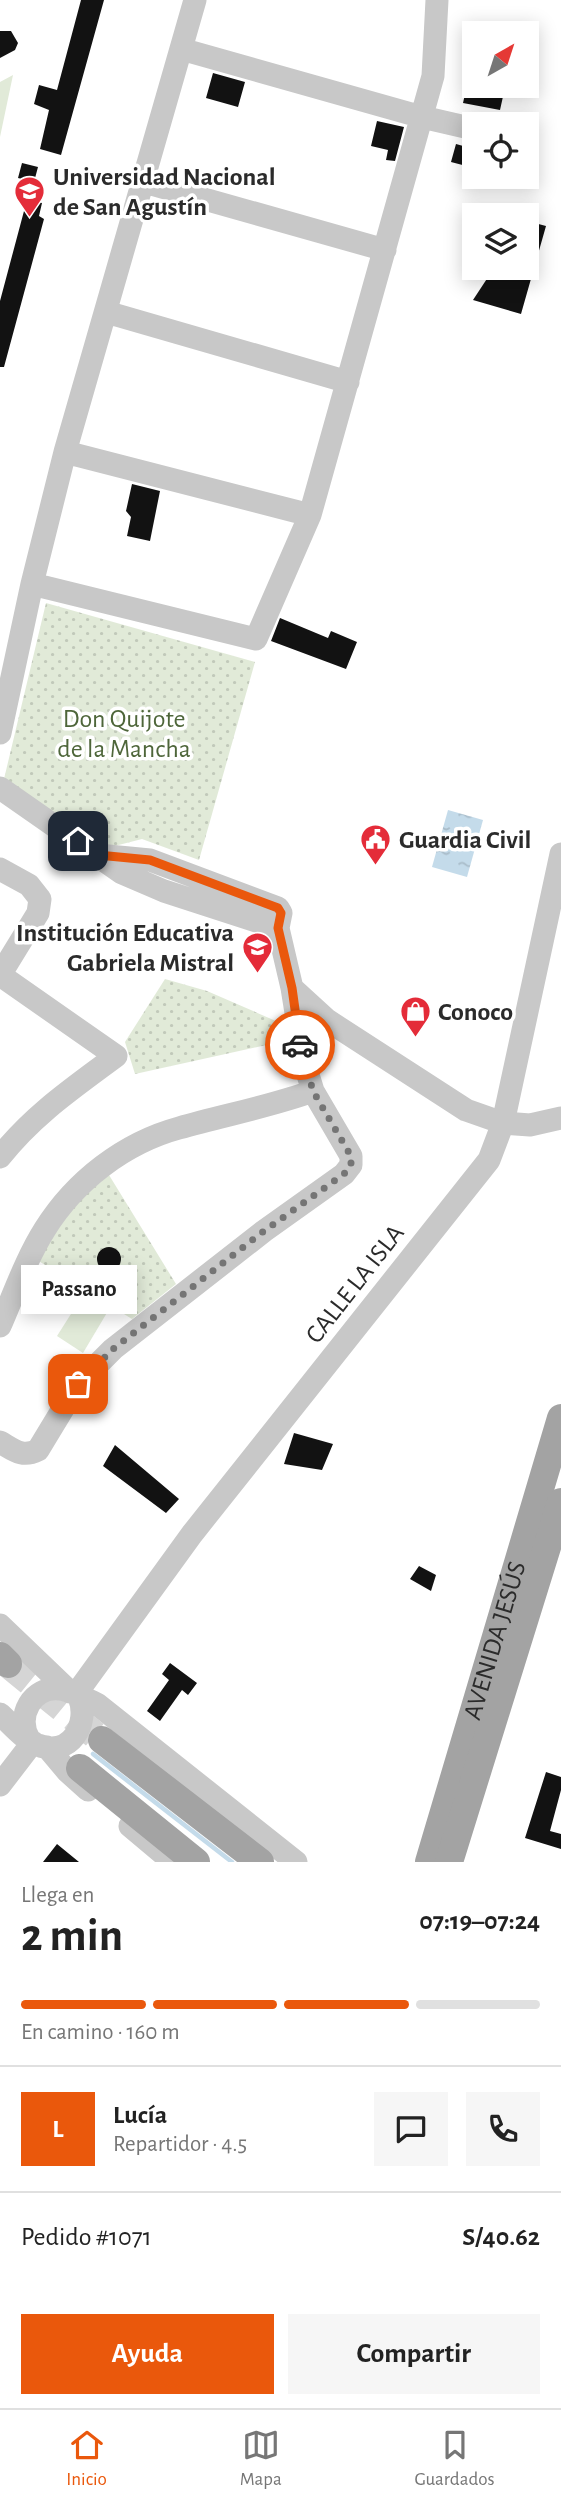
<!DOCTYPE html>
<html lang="es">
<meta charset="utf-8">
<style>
:root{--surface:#fff;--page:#f6f6f6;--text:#222;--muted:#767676;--line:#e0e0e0;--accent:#ea580c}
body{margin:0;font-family:"Alegreya Sans",sans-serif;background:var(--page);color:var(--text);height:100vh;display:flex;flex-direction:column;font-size:26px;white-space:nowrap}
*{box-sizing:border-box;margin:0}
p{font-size:23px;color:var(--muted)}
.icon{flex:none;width:38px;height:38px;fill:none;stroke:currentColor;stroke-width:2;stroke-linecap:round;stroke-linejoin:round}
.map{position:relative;height:1862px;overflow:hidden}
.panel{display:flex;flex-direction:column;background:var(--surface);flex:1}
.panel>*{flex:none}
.needle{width:46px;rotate:39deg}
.controls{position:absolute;left:462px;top:21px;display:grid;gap:14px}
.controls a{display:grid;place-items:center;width:77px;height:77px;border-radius:0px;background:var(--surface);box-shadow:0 4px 18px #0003;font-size:35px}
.pin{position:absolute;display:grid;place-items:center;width:60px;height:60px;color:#fff;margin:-30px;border-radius:14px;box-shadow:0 4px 10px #0006}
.courier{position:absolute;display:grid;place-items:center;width:70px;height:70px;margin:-35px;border:5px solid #ea580c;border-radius:50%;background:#fff;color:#222;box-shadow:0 2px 9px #0007}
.bubble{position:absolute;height:49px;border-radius:0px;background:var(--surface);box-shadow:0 4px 18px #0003;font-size:23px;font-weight:700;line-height:49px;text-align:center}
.overview em{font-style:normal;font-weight:700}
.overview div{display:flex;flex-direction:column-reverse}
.overview{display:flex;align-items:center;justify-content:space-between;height:119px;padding:0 21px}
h1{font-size:46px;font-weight:700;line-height:52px}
.bar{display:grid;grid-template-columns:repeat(4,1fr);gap:10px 7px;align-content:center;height:84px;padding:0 21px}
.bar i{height:9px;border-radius:5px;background:var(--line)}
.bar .active{background:var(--accent)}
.bar p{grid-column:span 4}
.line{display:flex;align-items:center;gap:18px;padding:0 21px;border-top:2px solid var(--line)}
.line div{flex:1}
.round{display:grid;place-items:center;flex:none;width:74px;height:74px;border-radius:0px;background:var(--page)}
.cta{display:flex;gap:14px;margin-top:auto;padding:14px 21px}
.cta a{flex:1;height:80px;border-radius:0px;background:var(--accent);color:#fff;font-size:28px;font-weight:700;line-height:80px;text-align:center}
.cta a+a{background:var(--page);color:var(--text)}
.menu{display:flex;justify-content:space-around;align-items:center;height:98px;border-top:2px solid var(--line);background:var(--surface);font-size:19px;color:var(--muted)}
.menu a{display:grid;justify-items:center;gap:4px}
.menu .active{color:var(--accent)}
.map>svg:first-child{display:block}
.grass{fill:#e1ead8}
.park{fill:url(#park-dots)}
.water{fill:url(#water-ripples)}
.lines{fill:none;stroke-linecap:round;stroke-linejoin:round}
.stream{stroke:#c4dbea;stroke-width:4.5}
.building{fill:#121212}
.major-tunnel{stroke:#d5d5d5;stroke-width:28;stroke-dasharray:28 14;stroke-linecap:butt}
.minor{stroke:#c8c8c8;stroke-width:23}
.major{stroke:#a3a3a3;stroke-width:28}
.done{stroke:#757575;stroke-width:7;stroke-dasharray:0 12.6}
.route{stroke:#ea580c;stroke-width:9}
.labels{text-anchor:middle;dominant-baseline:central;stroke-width:7;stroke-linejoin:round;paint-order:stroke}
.poi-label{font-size:26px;font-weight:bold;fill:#2b2b2b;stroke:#fff;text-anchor:start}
.park-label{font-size:26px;fill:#4e663a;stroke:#fff}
.street-label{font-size:26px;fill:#2b2b2b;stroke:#fff}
</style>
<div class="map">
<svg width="561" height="1862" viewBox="0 0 561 1862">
<defs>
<pattern id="park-dots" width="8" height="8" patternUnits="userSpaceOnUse" patternTransform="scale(1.75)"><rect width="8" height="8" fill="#e1ead8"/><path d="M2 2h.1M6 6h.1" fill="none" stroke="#c1c9ba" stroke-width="1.8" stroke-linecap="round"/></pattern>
<pattern id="water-ripples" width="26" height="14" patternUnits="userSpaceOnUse" patternTransform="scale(1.75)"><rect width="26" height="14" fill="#c4dbea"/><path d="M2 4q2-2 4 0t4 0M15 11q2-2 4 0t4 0" fill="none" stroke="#a9bcc9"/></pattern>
</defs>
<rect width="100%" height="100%" fill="#fff"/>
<path class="grass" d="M 13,75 L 0,137 L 0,82 Z
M 83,1295 L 108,1311 L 83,1353 L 57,1336 Z"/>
<path class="park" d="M 46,603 L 255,662 L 199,860 L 142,839 L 103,849 L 4,779 Z
M 165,979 L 207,991 L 285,1025 L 289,1040 L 135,1074 L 125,1042 Z
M 109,1175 L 176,1284 L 132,1319 L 37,1260 L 54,1228 L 79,1200 Z"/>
<path class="water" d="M 448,810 L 483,820 L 467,877 L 432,867 Z"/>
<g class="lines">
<path class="stream" d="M 93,1754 L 232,1862"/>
</g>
<path class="building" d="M 81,0 L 104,0 L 61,155 L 40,149 L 49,110 L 34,104 L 39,85 L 57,90 Z
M 0,31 L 11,31 L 18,43 L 15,50 L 0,58 Z
M 213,73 L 245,82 L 238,107 L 206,98 Z
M 467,85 L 504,92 L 500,110 L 463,103 Z
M 377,121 L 404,127 L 395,161 L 386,160 L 388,150 L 371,146 Z
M 456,144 L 474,149 L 474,168 L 451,162 Z
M 22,163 L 38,167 L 34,182 L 18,178 Z
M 30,200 L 42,203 L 39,216 L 44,219 L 4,367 L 0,367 L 0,301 L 24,211 L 27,211 Z
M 527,221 L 546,226 L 521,314 L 473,300 L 494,268 L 527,268 Z
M 132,484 L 160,491 L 150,541 L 127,536 L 131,517 L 126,511 Z
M 280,618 L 328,638 L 331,631 L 357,642 L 346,669 L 271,641 Z
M97 1259a12 12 0 1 1 24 0a12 12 0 1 1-24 0Z
M 294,1433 L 333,1444 L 322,1470 L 284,1464 Z
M 115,1445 L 179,1499 L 166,1513 L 103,1466 Z
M 419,1566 L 436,1575 L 431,1591 L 410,1579 Z
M 170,1663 L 197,1683 L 188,1695 L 182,1690 L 160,1721 L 147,1711 L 169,1680 L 162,1674 Z
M 546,1772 L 561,1777 L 561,1790 L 550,1831 L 561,1834 L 561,1849 L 525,1838 Z
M 57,1844 L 79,1862 L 43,1862 Z"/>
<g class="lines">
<path class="major-tunnel" d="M 8,1664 L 100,1739"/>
<path class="minor" d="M 181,49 L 422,117 L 474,129
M 144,182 L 385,250
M 106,312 L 348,382
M 65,452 L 310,515
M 32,584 L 256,639 L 310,515 L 433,76 L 437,0
M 0,733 L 32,584 L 65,452 L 195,0
M 0,788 L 122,873 L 164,891 L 278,928
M 0,869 L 29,885 L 40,899 L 38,913 L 0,975 L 116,1056 C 73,1088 33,1115 0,1157
M 292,988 L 327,1020 L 466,1110 L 503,1123 L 530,1125 L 561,1118
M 0,1326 C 14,1294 26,1259 45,1229 C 75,1181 124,1143 179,1128 C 224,1115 269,1107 313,1091
M 0,1442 C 14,1450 22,1458 38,1450 L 78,1384 L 113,1349 L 264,1231 L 344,1174 L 351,1165 L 351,1156 L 313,1091 L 304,1062 L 292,988 L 278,928 L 281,913 L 278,908 L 150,860 L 98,855
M 0,1625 L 70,1692
M 76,1694 L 192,1534 L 489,1160 L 503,1123 L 561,854
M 0,1714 C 11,1724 24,1740 38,1745 C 70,1758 90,1724 79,1697
M 29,1739 C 16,1716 32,1686 60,1689 C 73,1691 85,1699 97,1704 L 296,1862
M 47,1747 L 68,1772 L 88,1790
M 0,1785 L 33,1742
M 130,1826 L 173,1862"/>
<g class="major">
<path d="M 0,1656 L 8,1664"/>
<path d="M 102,1740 L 260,1862"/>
<path d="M 80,1768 L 196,1862"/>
<path id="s1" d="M 429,1862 L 561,1418"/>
<path d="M 449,1862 L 561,1502"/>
</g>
</g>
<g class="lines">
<path class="done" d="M 78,1384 L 113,1349 L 264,1231 L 344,1174 L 351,1165 L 351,1156 L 313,1091 L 300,1045"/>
<path class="route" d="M 78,841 L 98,855 L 150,860 L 278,908 L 281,913 L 278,928 L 292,988 L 300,1045"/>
</g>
<defs>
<symbol id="university-pin" viewBox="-11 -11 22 30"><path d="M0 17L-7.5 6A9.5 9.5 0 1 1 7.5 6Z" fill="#e42c39" stroke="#fff"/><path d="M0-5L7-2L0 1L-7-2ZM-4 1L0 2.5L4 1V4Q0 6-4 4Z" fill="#fff"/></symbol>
<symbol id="civic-pin" viewBox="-11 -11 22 30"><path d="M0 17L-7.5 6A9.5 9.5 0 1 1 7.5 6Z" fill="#e42c39" stroke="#fff"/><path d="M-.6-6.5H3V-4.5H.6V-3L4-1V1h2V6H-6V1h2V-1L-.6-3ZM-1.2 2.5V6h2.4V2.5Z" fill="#fff"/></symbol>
<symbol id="school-pin" viewBox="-11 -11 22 30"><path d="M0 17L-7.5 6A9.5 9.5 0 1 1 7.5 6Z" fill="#e42c39" stroke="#fff"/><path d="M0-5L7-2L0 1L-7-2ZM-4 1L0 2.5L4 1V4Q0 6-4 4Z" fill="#fff"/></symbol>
<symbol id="shop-pin" viewBox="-11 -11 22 30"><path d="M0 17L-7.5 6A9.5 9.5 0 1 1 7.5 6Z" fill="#e42c39" stroke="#fff"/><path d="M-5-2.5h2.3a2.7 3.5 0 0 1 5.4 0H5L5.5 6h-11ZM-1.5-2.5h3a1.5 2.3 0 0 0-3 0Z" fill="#fff"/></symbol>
</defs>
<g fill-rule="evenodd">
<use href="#university-pin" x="12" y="174" width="35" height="47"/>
<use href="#civic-pin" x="358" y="822" width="35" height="47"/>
<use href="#school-pin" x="240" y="930" width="35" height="47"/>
<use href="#shop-pin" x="398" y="994" width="35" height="47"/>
</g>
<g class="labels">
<g class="poi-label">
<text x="53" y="177">Universidad Nacional<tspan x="53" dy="30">de San Agustín</tspan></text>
<text x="399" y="840">Guardia Civil</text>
<text x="234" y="933" text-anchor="end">Institución Educativa<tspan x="234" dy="30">Gabriela Mistral</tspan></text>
<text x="438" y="1012">Conoco</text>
</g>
<g class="park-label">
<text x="124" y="719">Don Quijote<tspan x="124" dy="30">de la Mancha</tspan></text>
</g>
<g class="street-label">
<text transform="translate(355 1284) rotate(-52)">CALLE LA ISLA</text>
<text stroke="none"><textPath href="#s1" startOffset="231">AVENIDA JESÚS</textPath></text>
</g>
</g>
</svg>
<div class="controls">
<a><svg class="needle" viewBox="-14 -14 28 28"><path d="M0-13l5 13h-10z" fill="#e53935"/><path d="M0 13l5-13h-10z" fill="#767676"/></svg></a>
<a><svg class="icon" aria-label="locate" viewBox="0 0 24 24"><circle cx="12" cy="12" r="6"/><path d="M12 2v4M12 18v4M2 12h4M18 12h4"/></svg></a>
<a><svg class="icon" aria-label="layers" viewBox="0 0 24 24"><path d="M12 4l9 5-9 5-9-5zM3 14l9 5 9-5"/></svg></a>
</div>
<div class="pin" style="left:78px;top:1384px;background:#ea580c"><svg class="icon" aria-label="bag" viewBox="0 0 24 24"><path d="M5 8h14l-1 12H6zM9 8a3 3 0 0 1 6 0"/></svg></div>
<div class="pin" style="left:78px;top:841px;background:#1f2937"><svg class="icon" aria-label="home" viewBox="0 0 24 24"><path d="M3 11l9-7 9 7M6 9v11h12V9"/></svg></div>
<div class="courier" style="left:300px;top:1045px"><svg class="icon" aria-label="car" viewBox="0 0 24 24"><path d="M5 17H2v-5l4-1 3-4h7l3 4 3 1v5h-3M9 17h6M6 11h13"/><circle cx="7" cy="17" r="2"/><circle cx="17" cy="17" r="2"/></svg></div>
<div class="bubble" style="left:21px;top:1265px;width:116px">Passano</div>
</div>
<section class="panel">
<div class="overview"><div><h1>2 min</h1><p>Llega en</p></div><em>07:19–07:24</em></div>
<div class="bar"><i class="active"></i><i class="active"></i><i class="active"></i><i></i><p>En camino · 160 m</p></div>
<div class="line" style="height:126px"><b class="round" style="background:var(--accent);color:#fff">L</b><div><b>Lucía</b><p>Repartidor · 4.5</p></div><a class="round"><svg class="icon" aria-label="chat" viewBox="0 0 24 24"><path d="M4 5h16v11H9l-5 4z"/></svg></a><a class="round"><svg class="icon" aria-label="phone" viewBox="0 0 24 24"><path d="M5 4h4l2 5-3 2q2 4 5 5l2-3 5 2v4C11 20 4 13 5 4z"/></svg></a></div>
<div class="line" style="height:91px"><div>Pedido #1071</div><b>S/40.62</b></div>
<div class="cta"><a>Ayuda</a><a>Compartir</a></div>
</section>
<nav class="menu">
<a class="active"><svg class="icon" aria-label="home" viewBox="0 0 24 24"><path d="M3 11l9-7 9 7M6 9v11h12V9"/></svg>Inicio</a>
<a><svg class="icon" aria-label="map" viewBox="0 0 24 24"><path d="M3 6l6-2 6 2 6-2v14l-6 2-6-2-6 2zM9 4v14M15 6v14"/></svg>Mapa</a>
<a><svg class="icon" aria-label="saved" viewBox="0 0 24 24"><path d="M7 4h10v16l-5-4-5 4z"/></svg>Guardados</a>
</nav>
